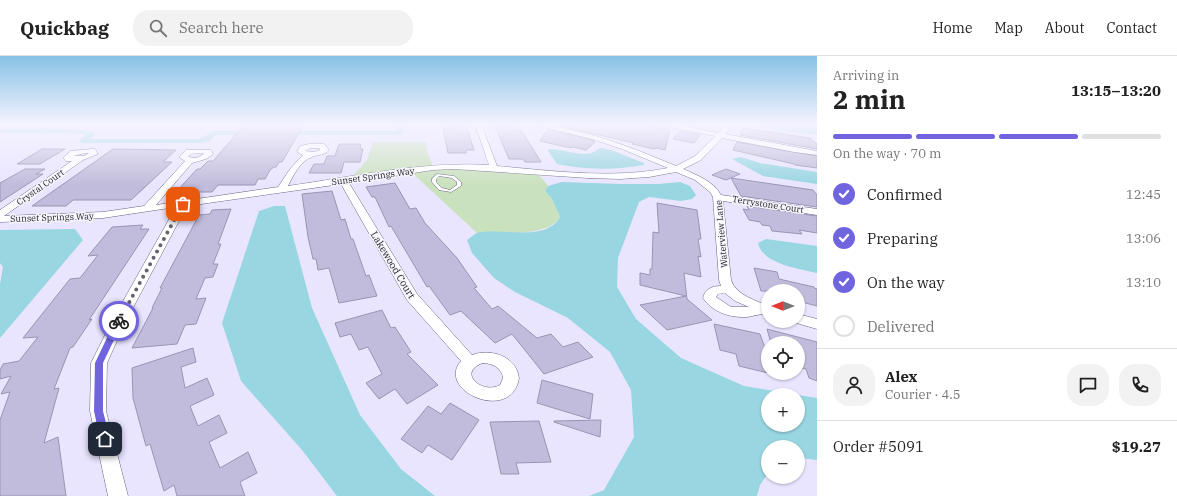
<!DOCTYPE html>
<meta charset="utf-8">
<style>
:root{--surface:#fff;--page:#f2f2f2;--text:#222;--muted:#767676;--line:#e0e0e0;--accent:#7065df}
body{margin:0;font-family:"IBM Plex Serif",serif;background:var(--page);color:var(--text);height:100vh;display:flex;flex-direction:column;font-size:15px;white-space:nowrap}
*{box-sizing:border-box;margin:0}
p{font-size:13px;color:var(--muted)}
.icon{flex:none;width:22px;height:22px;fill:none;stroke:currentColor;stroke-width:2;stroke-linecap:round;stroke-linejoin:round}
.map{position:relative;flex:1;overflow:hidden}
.side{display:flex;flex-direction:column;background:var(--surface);width:360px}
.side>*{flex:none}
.needle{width:26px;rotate:270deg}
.buttons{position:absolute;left:761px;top:228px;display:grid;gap:8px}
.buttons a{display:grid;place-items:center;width:44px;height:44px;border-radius:50%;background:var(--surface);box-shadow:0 1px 3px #0004;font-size:20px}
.pin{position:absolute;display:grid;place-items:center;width:34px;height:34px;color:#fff;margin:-17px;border-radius:8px;box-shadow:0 2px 6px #0006}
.courier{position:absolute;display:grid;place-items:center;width:40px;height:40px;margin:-20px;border:3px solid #7065df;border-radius:50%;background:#fff;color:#222;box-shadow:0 1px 5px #0007}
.summary em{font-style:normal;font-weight:700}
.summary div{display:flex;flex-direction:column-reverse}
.summary{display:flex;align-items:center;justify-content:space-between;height:68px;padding:0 16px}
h1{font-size:26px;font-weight:700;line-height:30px}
.bar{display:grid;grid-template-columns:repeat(4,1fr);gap:6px 4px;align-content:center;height:48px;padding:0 16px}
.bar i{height:5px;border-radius:3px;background:var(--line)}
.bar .selected{background:var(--accent)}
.bar p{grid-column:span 4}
.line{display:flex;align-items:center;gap:10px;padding:0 16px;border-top:1px solid var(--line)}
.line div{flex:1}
.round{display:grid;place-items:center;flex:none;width:42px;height:42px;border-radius:16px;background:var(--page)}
ol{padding:0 16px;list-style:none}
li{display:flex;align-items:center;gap:12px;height:44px}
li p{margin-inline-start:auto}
li .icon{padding:4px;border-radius:50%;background:var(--accent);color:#fff;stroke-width:4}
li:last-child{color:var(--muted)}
li i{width:22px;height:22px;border:2px solid var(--line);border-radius:50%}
header{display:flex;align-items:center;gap:24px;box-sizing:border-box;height:56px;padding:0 20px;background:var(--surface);border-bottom:1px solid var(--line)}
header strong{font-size:19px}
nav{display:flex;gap:22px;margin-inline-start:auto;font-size:14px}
.search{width:280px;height:36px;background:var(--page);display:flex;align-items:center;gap:10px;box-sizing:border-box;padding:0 14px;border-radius:16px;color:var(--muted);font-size:15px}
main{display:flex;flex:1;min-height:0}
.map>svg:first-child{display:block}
.green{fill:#cae1bd}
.water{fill:#98d6e1;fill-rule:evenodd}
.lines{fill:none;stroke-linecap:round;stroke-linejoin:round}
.canal{fill:#98d6e1;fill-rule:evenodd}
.building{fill:#c1bcdb;stroke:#9a94b3}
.service-casing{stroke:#67627e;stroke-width:1}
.minor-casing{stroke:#67627e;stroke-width:1}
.service{fill:#fff;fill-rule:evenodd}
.minor{fill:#fff;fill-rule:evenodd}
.route{fill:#7065df}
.done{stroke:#656273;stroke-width:4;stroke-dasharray:0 7.2}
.labels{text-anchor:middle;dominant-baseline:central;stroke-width:3;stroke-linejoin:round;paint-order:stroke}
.far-street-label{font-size:9px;fill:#1e1c27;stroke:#f6f5fb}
.street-label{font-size:10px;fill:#1e1c27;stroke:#f6f5fb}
</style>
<header>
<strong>Quickbag</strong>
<div class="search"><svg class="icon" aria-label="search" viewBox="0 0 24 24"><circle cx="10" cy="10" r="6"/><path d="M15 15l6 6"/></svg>Search here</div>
<nav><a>Home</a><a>Map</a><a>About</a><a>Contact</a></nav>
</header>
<main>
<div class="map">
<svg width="817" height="440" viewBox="0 0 817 440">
<rect width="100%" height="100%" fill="#e9e5ff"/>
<path class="green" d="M 373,86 L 426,86 L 428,98 L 433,111 L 537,116 L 548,130 L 545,135 L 552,143 L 560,161 C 547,182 499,176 477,177 L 409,114 L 350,123 L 367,104 Z"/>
<path class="water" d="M 762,68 L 817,68 L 817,79 L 777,74 L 760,69 Z
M 600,92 L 611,94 L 644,107 L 644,109 C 615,114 586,114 557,108 L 548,95 L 549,93 C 566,92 585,105 600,92 Z
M 741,101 L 760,107 L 817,116 L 817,128 L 763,120 L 732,103 Z
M 562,126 L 620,128 L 658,128 L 680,126 L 690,130 L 696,139 L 692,143 L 681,145 L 649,141 L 639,146 L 618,202 L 617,231 L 636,263 L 681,302 L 744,330 L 817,342 L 817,404 L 798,402 L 798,391 L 768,391 L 768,417 L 760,429 L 757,440 L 589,440 L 604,434 L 634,381 L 631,334 L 610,296 L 568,262 L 515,236 L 494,222 L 472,197 L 467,184 C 470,182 474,178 477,177 C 500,171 546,187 560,161 L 552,143 L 545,135 L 548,130 ZM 768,339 L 798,339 L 798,369 L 768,369 Z
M 274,150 L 285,150 L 312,252 L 360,359 L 401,413 L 435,440 L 337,440 L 302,394 L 241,325 L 222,267 L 259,155 Z
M 75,173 L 83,184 L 0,282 L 0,228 L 3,211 L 0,207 L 0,174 Z
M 766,183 L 817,190 L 817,217 C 800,213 762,208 758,187 Z"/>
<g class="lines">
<path class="canal" d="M 397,68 L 404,68 L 402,79 L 282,79 L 278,77 L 282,75 L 396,75 Z
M 48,72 L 85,74 L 95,78 L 90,83 L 197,83 L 203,81 L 214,75 L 254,75 L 258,77 L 254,79 L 216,79 L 209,85 L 197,87 L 83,87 L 79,85 L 86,79 L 84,78 L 62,77 L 0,77 L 0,73 Z"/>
</g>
<path class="building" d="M 245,68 L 304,68 L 282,106 L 279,106 L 276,111 L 274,111 L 270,114 L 265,123 L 258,123 L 255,129 L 218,129 L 212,136 L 176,136 L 197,113 L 200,113 L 208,105 L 213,105 Z
M 558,68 L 644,68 L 670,74 L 665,94 L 656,92 L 654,93 L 632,88 L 634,87 L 556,69 Z
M 447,69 L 466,69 L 474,94 L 466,94 L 466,97 L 448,97 L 443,73 L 448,73 Z
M 495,70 L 513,70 L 515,74 L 521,74 L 541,106 L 525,106 L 523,103 L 509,103 Z
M 743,72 L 810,82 L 817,88 L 817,93 L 740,79 Z
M 549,74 L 592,84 L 595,86 L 586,94 L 573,91 L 571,92 L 540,85 L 545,77 Z
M 680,75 L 700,79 L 694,87 L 673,83 Z
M 737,86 L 817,100 L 817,112 L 795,109 L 794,108 L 733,94 Z
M 339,88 L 361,88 L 360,93 L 363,93 L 360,106 L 344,106 L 341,117 L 309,117 L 314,108 L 324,108 L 327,100 L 335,100 Z
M 42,93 L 65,93 L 40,108 L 17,108 Z
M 113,93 L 176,94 L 163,106 L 172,106 L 131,144 L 73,144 L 66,150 L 32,150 Z
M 25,113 L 45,113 L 36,118 L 43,118 L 0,146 L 0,127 Z
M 726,113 L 740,118 L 726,124 L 712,119 Z
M 731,122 L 813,134 L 817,139 L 817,151 L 741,140 Z
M 395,127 L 410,153 L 416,152 L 425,167 L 457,202 L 477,231 L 474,232 L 492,253 L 498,250 L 537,282 L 551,278 L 563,291 L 578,286 L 593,301 L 544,318 L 512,278 L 495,287 L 461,255 L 450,259 L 429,230 L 427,231 L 391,170 L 389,171 L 375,141 L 372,141 L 366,131 Z
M 332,135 L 341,164 L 345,163 L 351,183 L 353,183 L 366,220 L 369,219 L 377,240 L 339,247 L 329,212 L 318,214 L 316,203 L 313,203 L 308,181 L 302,138 Z
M 657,147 L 697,154 L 701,183 L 698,183 L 701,201 L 698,200 L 701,221 L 684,217 L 687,243 L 712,264 L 667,274 L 640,249 L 686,240 L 640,229 L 640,217 L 650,219 L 650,213 L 652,213 L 653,176 L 659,177 Z
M 747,150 L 817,160 L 817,177 L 799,174 L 802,178 L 772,175 L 770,170 L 762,169 L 760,166 L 749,164 L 743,153 L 749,154 Z
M 231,153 L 218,188 L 221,188 L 213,208 L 218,208 L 213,221 L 205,222 L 196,243 L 206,242 L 196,268 L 185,269 L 177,288 L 132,292 L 153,252 L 152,252 L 162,232 L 160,232 L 199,159 L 210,158 L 212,154 Z
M 143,169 L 140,173 L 149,173 L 89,264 L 92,263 L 73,291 L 70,292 L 54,333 L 59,332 L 44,387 L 58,381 L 66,440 L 0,440 L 0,364 L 10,336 L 1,338 L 11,320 L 0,323 L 0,314 L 3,308 L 19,305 L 38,281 L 23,282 L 70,223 L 80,222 L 98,199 L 88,200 L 112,171 Z
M 754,212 L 777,216 L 779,223 L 814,231 L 814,232 L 817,233 L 817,250 L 798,245 L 798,235 L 761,235 Z
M 382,254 L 391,272 L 395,271 L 411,296 L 407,298 L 438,329 L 407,348 L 395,333 L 379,343 L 366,327 L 382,318 L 368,291 L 359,294 L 351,278 L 340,281 L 335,267 Z
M 714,268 L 760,278 L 768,300 L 768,317 L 739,310 L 736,298 L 720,294 Z
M 767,273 L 817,286 L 817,325 L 809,322 L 806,313 L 798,311 L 798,287 L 771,287 Z
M 193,292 L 196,306 L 181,311 L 185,332 L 207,322 L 214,339 L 190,350 L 198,370 L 219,359 L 227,377 L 209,386 L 220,412 L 248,396 L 257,417 L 240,426 L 245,440 L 177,440 L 174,429 L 164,435 L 150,388 L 146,390 L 133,342 L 132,312 Z
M 542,324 L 593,338 L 590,363 L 537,347 Z
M 450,347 L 479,364 L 452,404 L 428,389 L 422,397 L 401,383 L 428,350 L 441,358 Z
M 601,364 L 600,381 L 554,366 L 554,365 Z
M 539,365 L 551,406 L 516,407 L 519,418 L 501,418 L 490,366 Z"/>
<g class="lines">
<defs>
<path id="service" d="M 437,118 L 454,120 L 461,126 L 461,130 L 451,136 L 439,134 L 432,126 L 432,123 ZM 439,120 L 452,122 L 457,126 L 457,129 L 450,134 L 442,132 L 436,126 L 436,123 Z"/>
<path id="minor" d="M 475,68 L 481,68 L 497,110 C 554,115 612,123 668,112 L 622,93 L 592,83 L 531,68 C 543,67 555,71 567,73 C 606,81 640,95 676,110 L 695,100 L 715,80 L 664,70 L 661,68 L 673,68 L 718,77 L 727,68 L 733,68 L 725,78 L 817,95 L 817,99 L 794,96 L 722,82 L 701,104 L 683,113 C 697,119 713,125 721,139 L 817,153 L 817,159 L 723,145 L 731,224 C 736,239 755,244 768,250 L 768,259 C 760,257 755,260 747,261 C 730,262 712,256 703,242 C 705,233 712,230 721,230 L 719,224 L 713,141 L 710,136 L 695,124 L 676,116 L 649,121 L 620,123 L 588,122 L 454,113 L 433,114 L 349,127 L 417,238 L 472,299 C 491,292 516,300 519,322 C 512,368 435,335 461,305 L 407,244 L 341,128 L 187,150 L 127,263 L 107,307 L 106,355 L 128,440 L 108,440 L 90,355 L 91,307 L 113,263 L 176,151 L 103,162 L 0,166 L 0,154 L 72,105 L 66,105 L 63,102 L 70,95 L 92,93 L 95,93 L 98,98 L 83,104 L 4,160 L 103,156 L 144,150 L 185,105 L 179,101 L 186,94 L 211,94 L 213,98 L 206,103 L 192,107 L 156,149 L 278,131 L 290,113 L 303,99 L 297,96 L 300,90 L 309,88 L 324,88 L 329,94 C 324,100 318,98 312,101 C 300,105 293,120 288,130 C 352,121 423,105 489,109 ZM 310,92 L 319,92 L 320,94 L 314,96 L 305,95 ZM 85,97 L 89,97 L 84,100 L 74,100 ZM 202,97 L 204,98 L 196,102 L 188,101 L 191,98 ZM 725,237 L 735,245 L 749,251 L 731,251 L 716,241 L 718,238 ZM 483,307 C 492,307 502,312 503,322 L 500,329 C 482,339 456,316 483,307 Z
M 798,258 L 817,263 L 817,273 L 793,266 L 792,265 L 798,265 Z"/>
</defs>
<use href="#service" class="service-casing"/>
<use href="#minor" class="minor-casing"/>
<use href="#service" class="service"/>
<use href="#minor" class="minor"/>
</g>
<linearGradient id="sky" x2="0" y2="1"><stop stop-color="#88c2e5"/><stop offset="0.53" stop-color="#f5f3ff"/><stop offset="1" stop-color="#f5f3ff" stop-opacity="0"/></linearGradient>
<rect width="817" height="129" fill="url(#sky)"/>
<path class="route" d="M 119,262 L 123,265 L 103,307 L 103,355 L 110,383 L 108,386 L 105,388 L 101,386 L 100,383 L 94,355 L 95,307 L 115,265 Z"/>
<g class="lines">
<path class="done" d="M 119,265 L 183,148"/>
</g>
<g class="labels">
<g class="far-street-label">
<text transform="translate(373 120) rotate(-8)">Sunset Springs Way</text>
<text transform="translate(40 131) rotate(-35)">Crystal Court</text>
<text transform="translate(768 148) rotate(9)">Terrystone Court</text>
<text transform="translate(52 161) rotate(-2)">Sunset Springs Way</text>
<text transform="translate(721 178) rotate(-95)">Waterview Lane</text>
</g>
<g class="street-label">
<text transform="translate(393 209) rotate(59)">Lakewood Court</text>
</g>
</g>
</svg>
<div class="buttons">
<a><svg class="needle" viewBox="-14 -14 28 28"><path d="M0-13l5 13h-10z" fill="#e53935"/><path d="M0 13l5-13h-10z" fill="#767676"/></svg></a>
<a><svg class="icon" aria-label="locate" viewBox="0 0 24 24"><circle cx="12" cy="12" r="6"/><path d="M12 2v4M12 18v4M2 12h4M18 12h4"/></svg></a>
<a>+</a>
<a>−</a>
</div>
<div class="pin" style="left:183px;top:148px;background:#ea580c"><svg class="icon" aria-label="bag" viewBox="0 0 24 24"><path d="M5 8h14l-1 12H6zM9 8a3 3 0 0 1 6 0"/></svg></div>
<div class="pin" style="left:105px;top:383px;background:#1f2937"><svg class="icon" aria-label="home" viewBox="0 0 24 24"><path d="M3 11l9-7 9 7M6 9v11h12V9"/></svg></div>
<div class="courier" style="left:119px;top:265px"><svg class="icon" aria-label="bike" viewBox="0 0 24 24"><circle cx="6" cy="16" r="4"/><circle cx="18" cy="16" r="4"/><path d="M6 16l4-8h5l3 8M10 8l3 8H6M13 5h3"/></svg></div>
</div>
<section class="side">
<div class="summary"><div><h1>2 min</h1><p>Arriving in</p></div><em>13:15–13:20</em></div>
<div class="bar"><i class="selected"></i><i class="selected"></i><i class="selected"></i><i></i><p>On the way · 70 m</p></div>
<ol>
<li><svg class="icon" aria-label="check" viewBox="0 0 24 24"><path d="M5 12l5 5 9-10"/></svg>Confirmed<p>12:45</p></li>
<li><svg class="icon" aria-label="check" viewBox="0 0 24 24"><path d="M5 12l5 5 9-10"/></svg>Preparing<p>13:06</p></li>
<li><svg class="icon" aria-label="check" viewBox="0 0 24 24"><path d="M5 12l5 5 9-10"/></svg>On the way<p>13:10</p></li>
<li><i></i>Delivered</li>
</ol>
<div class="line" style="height:72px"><a class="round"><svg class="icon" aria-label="person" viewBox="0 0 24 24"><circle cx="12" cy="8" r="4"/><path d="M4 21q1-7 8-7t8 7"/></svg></a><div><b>Alex</b><p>Courier · 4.5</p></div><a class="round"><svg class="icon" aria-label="chat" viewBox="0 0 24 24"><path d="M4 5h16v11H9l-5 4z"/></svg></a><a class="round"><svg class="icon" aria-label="phone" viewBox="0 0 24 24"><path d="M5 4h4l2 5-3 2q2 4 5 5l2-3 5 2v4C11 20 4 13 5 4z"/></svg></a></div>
<div class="line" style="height:52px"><div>Order #5091</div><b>$19.27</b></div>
</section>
</main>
